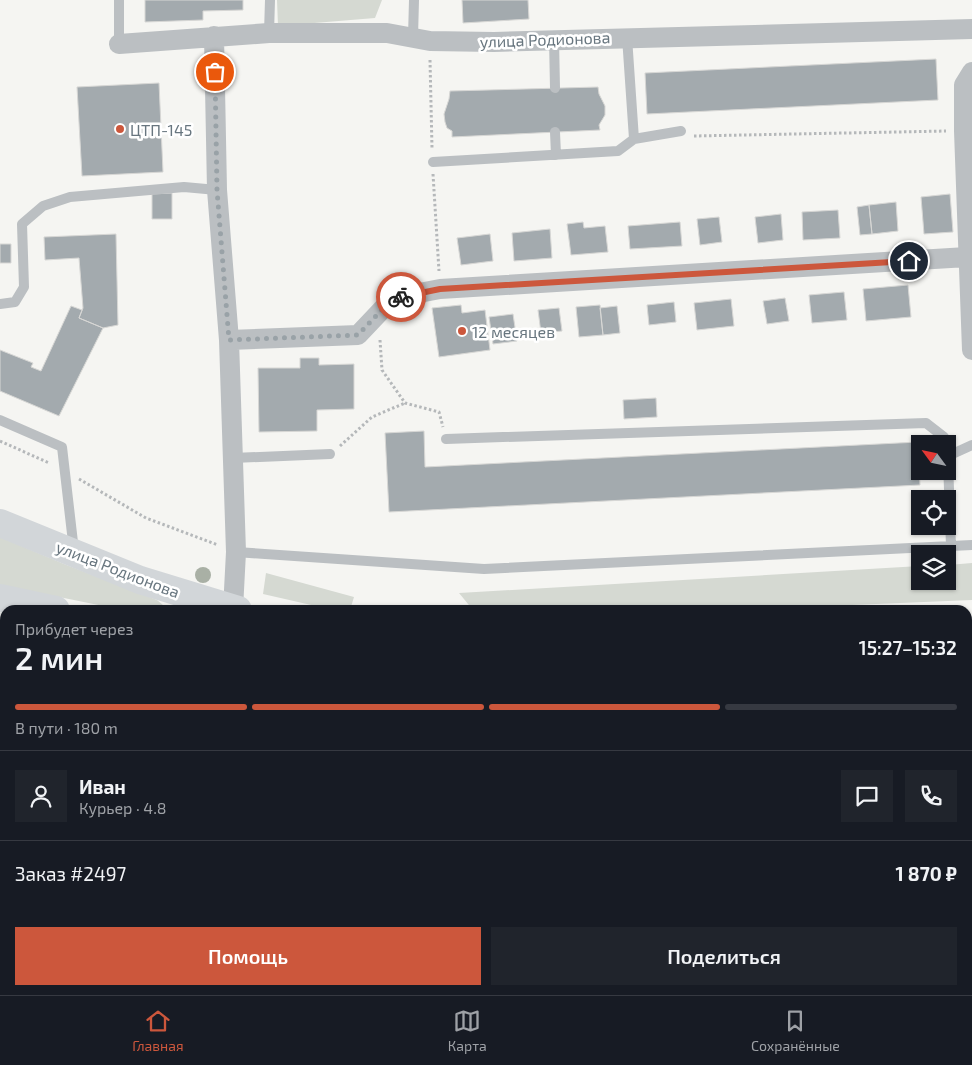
<!DOCTYPE html>
<html lang="ru">
<meta charset="utf-8">
<style>
:root{--surface:#171b24;--page:#20242c;--text:#f1f3f6;--muted:#9ea1a6;--line:#363941;--accent:#cc573c}
body{margin:0;font-family:"Exo 2",sans-serif;background:var(--page);color:var(--text);height:100vh;display:flex;flex-direction:column;font-size:19px;white-space:nowrap}
*{box-sizing:border-box;margin:0}
p{font-size:16px;color:var(--muted)}
.icon{flex:none;width:28px;height:28px;fill:none;stroke:currentColor;stroke-width:2;stroke-linecap:round;stroke-linejoin:round}
.map{position:relative;flex:1;overflow:hidden}
.side{position:absolute;left:0px;top:605px;width:972px;height:390px;display:flex;flex-direction:column;background:var(--surface);border-radius:15px 15px 0 0;box-shadow:0 1px 4px #0004}
.side>*{flex:none}
.needle{width:32px;rotate:303deg}
.fabs{position:absolute;left:911px;top:435px;display:grid;gap:10px}
.fabs a{display:grid;place-items:center;width:45px;height:45px;border-radius:0px;background:var(--surface);box-shadow:0 1px 4px #0004;font-size:25px}
.pin{position:absolute;display:grid;place-items:center;width:42px;height:42px;color:#fff;margin:-21px;border:2px solid #fff;border-radius:50%;box-shadow:0 1px 5px #0007}
.courier{position:absolute;display:grid;place-items:center;width:50px;height:50px;margin:-25px;border:4px solid #cc573c;border-radius:50%;background:#fff;color:#222;box-shadow:0 1px 6px #0007}
.headline em{font-style:normal;font-weight:600}
.headline div{display:flex;flex-direction:column-reverse}
.headline{display:flex;align-items:center;justify-content:space-between;height:85px;padding:0 15px}
h1{font-size:32px;font-weight:600;line-height:38px}
.bar{display:grid;grid-template-columns:repeat(4,1fr);gap:8px 5px;align-content:center;height:60px;padding:0 15px}
.bar i{height:6px;border-radius:4px;background:var(--line)}
.bar .on{background:var(--accent)}
.bar p{grid-column:span 4}
.line{display:flex;align-items:center;gap:12px;padding:0 15px;border-top:1px solid var(--line)}
.line div{flex:1}
.round{display:grid;place-items:center;flex:none;width:52px;height:52px;border-radius:0px;background:var(--page)}
.cta{display:flex;gap:10px;margin-top:auto;padding:10px 15px}
.cta a{flex:1;height:58px;border-radius:0px;background:var(--accent);color:#fff;font-size:20px;font-weight:600;line-height:58px;text-align:center}
.cta a+a{background:var(--page);color:var(--text)}
.tab-bar{display:flex;justify-content:space-around;align-items:center;height:70px;border-top:1px solid var(--line);background:var(--surface);font-size:14px;color:var(--muted)}
.tab-bar a{display:grid;justify-items:center;gap:2px}
.tab-bar .on{color:var(--accent)}
.map>svg:first-child{display:block}
.built{fill:#e3e4e3}
.green{fill:#d5d9d2}
.building{fill:#a3aaae;stroke:#d7d7d5}
.lines{fill:none;stroke-linecap:round;stroke-linejoin:round}
.path{stroke:#b5b8ba;stroke-width:3;stroke-dasharray:2.5 2.5;stroke-linecap:butt}
.service{stroke:#bbbfc2;stroke-width:10}
.minor{stroke:#bbbfc2;stroke-width:20}
.primary{stroke:#d2d6d9;stroke-width:28}
.tree{fill:#a9b0a5}
.done{stroke:#99a2a7;stroke-width:5;stroke-dasharray:0 9}
.route{stroke:#cc573c;stroke-width:6}
.poi-dot{fill:#cc573c;stroke:#fff;stroke-width:2}
.labels{text-anchor:middle;dominant-baseline:central;stroke-width:5;stroke-linejoin:round;paint-order:stroke}
.street-label{font-size:16px;fill:#68767f;stroke:#fff}
.poi-label{font-size:16px;fill:#68767f;stroke:#fff;text-anchor:start}
</style>
<div class="map">
<svg width="972" height="995" viewBox="0 0 972 995">
<rect width="100%" height="100%" fill="#f5f5f2"/>
<path class="built" d="M 0,613 L 5,614 L 5,757 L 0,757 Z"/>
<path class="green" d="M 277,0 L 382,0 L 375,18 L 278,26 Z
M 0,537 L 64,564 L 157,600 L 163,605 L 162,610 L 123,610 L 0,585 Z
M 972,563 L 972,600 L 734,610 L 473,610 L 459,593 L 920,566 L 920,581 L 948,581 L 948,565 Z
M 266,573 L 354,597 L 350,610 L 333,610 L 263,594 Z
M 972,730 L 972,995 L 954,995 L 954,990 L 968,990 L 968,731 Z
M 48,990 L 132,990 L 132,995 L 48,995 Z"/>
<path class="building" d="M 145,0 L 243,0 L 243,10 L 203,11 L 203,20 L 145,22 Z
M 462,0 L 528,0 L 529,19 L 463,23 Z
M 936,59 L 938,100 L 647,114 L 645,73 Z
M 159,83 L 163,172 L 82,176 L 77,87 Z
M 598,87 L 599,94 L 605,106 L 605,115 L 599,125 L 600,130 L 452,137 L 452,131 L 447,128 L 445,122 L 444,114 L 449,99 L 450,91 Z
M 172,193 L 172,219 L 152,219 L 152,194 Z
M 950,194 L 953,232 L 924,234 L 921,197 Z
M 896,202 L 898,231 L 872,234 L 869,205 Z
M 869,205 L 872,234 L 860,235 L 857,207 Z
M 838,210 L 840,238 L 803,240 L 802,212 Z
M 781,214 L 783,240 L 758,243 L 755,217 Z
M 719,217 L 722,242 L 700,245 L 697,219 Z
M 583,222 L 584,228 L 605,226 L 608,252 L 571,255 L 567,224 Z
M 680,222 L 682,246 L 630,249 L 628,226 Z
M 550,229 L 552,258 L 514,261 L 512,233 Z
M 116,234 L 118,325 L 103,328 L 79,318 L 83,308 L 79,258 L 45,260 L 44,237 Z
M 490,234 L 493,261 L 461,265 L 457,238 Z
M 0,244 L 11,244 L 11,263 L 0,263 Z
M 908,285 L 911,317 L 866,321 L 863,289 Z
M 844,292 L 847,320 L 812,323 L 809,295 Z
M 785,298 L 789,321 L 767,324 L 763,301 Z
M 731,299 L 734,326 L 697,330 L 694,303 Z
M 674,302 L 676,322 L 649,325 L 647,305 Z
M 461,305 L 462,313 L 485,310 L 490,350 L 439,357 L 432,308 Z
M 600,305 L 603,335 L 579,337 L 576,307 Z
M 71,306 L 82,310 L 79,318 L 103,328 L 59,416 L 0,391 L 0,350 L 33,363 L 31,367 L 41,371 Z
M 617,306 L 620,333 L 603,335 L 600,308 Z
M 559,308 L 562,331 L 541,333 L 538,310 Z
M 513,314 L 517,341 L 493,344 L 489,317 Z
M 300,358 L 319,358 L 319,365 L 354,364 L 354,409 L 317,410 L 317,431 L 259,432 L 258,368 L 300,368 Z
M 656,398 L 657,417 L 624,419 L 623,400 Z
M 424,431 L 425,467 L 918,442 L 920,485 L 389,512 L 385,433 Z
M 196,990 L 232,990 L 232,995 L 196,995 Z
M 261,990 L 401,990 L 401,995 L 261,995 Z
M 814,990 L 856,990 L 856,995 L 811,995 L 810,991 Z"/>
<g class="lines">
<path class="path" d="M 430,60 L 432,148
M 694,136 L 946,131
M 433,174 L 439,271
M 380,340 L 382,370 L 405,403 L 439,412 L 443,427
M 0,441 L 49,463
M 340,446 L 372,417 L 405,403
M 79,479 L 146,518 L 218,545
M 35,990 L 36,995"/>
<path class="service" d="M 119,0 L 119,44
M 269,33 L 270,0
M 413,37 L 414,0
M 554,39 L 555,88
M 555,132 L 556,155
M 634,139 L 681,131
M 433,162 L 618,151 L 634,139 L 627,37
M 0,304 L 15,302 L 24,287 L 22,224 L 43,206 L 70,197 L 184,187 L 217,190
M 0,420 L 62,447 L 74,551
M 446,439 L 926,423 L 944,437 L 945,444
M 948,456 L 972,445
M 233,458 L 330,454
M 948,461 L 951,546
M 236,552 L 484,569 L 972,545
M 0,632 L 5,633
M 968,722 L 972,721
M 0,749 L 5,748
M 0,800 L 5,855
M 0,925 L 5,924
M 148,990 L 148,995
M 884,990 L 884,995
M 949,990 L 949,995"/>
<path class="minor" d="M 214,36 L 217,190 L 229,340 L 236,552 L 233,609
M 119,44 L 269,33 L 387,33 L 430,41 L 494,42 L 972,29
M 972,72 L 964,85 L 964,131 L 972,350
M 229,340 L 358,335 L 393,298 L 440,289 L 967,257"/>
<path class="primary" d="M 0,523 L 140,580 L 238,610
M 0,598 L 56,610
M 968,635 L 972,635"/>
</g>
<circle class="tree" cx="203" cy="575" r="8"/>
<g class="lines">
<path class="done" d="M 215,72 L 217,190 L 229,340 L 358,335 L 393,298 L 401,297"/>
<path class="route" d="M 401,297 L 440,289 L 909,261"/>
</g>
<g class="poi-dot">
<circle cx="120" cy="129" r="5"/>
<circle cx="462" cy="331" r="5"/>
</g>
<g class="labels">
<g class="street-label">
<text transform="translate(545 39) rotate(-2)">улица Родионова</text>
<text transform="translate(118 569) rotate(21)">улица Родионова</text>
</g>
<g class="poi-label">
<text x="130" y="129">ЦТП-145</text>
<text x="472" y="331">12 месяцев</text>
</g>
</g>
</svg>
<div class="fabs">
<a><svg class="needle" viewBox="-14 -14 28 28"><path d="M0-13l5 13h-10z" fill="#e53935"/><path d="M0 13l5-13h-10z" fill="#9ea1a6"/></svg></a>
<a><svg class="icon" aria-label="locate" viewBox="0 0 24 24"><circle cx="12" cy="12" r="6"/><path d="M12 2v4M12 18v4M2 12h4M18 12h4"/></svg></a>
<a><svg class="icon" aria-label="layers" viewBox="0 0 24 24"><path d="M12 4l9 5-9 5-9-5zM3 14l9 5 9-5"/></svg></a>
</div>
<div class="pin" style="left:215px;top:72px;background:#ea580c"><svg class="icon" aria-label="bag" viewBox="0 0 24 24"><path d="M5 8h14l-1 12H6zM9 8a3 3 0 0 1 6 0"/></svg></div>
<div class="pin" style="left:909px;top:261px;background:#1f2937"><svg class="icon" aria-label="home" viewBox="0 0 24 24"><path d="M3 11l9-7 9 7M6 9v11h12V9"/></svg></div>
<div class="courier" style="left:401px;top:297px"><svg class="icon" aria-label="bike" viewBox="0 0 24 24"><circle cx="6" cy="16" r="4"/><circle cx="18" cy="16" r="4"/><path d="M6 16l4-8h5l3 8M10 8l3 8H6M13 5h3"/></svg></div>
<section class="side">
<div class="headline"><div><h1>2 мин</h1><p>Прибудет через</p></div><em>15:27–15:32</em></div>
<div class="bar"><i class="on"></i><i class="on"></i><i class="on"></i><i></i><p>В пути · 180 m</p></div>
<div class="line" style="height:90px"><a class="round"><svg class="icon" aria-label="person" viewBox="0 0 24 24"><circle cx="12" cy="8" r="4"/><path d="M4 21q1-7 8-7t8 7"/></svg></a><div><b>Иван</b><p>Курьер · 4.8</p></div><a class="round"><svg class="icon" aria-label="chat" viewBox="0 0 24 24"><path d="M4 5h16v11H9l-5 4z"/></svg></a><a class="round"><svg class="icon" aria-label="phone" viewBox="0 0 24 24"><path d="M5 4h4l2 5-3 2q2 4 5 5l2-3 5 2v4C11 20 4 13 5 4z"/></svg></a></div>
<div class="line" style="height:65px"><div>Заказ #2497</div><b>1 870 ₽</b></div>
<div class="cta"><a>Помощь</a><a>Поделиться</a></div>
</section>
</div>
<nav class="tab-bar">
<a class="on"><svg class="icon" aria-label="home" viewBox="0 0 24 24"><path d="M3 11l9-7 9 7M6 9v11h12V9"/></svg>Главная</a>
<a><svg class="icon" aria-label="map" viewBox="0 0 24 24"><path d="M3 6l6-2 6 2 6-2v14l-6 2-6-2-6 2zM9 4v14M15 6v14"/></svg>Карта</a>
<a><svg class="icon" aria-label="saved" viewBox="0 0 24 24"><path d="M7 4h10v16l-5-4-5 4z"/></svg>Сохранённые</a>
</nav>
